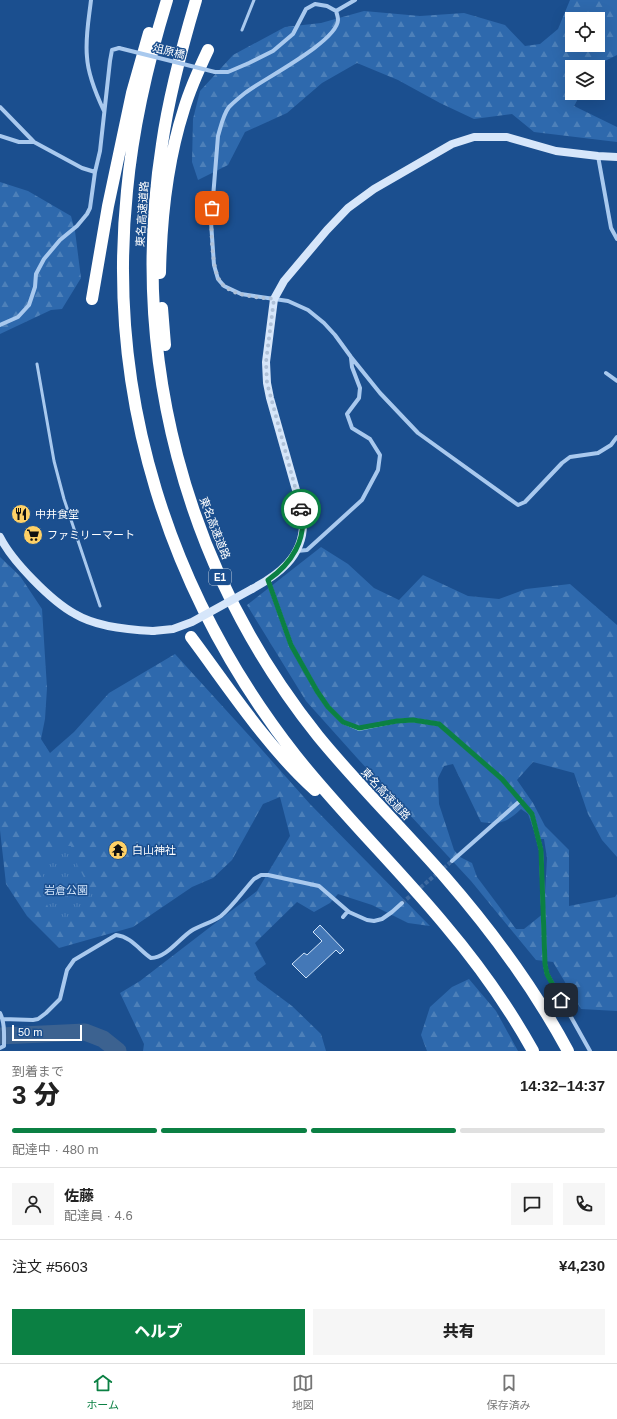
<!DOCTYPE html>
<html lang="ja">
<meta charset="utf-8">
<style>
:root{--surface:#fff;--page:#f6f6f6;--text:#222;--muted:#767676;--line:#e0e0e0;--accent:#0b8043}
body{margin:0;font-family:Helvetica,"Noto Sans JP",sans-serif;background:var(--page);color:var(--text);height:100vh;display:flex;flex-direction:column;font-size:15px;white-space:nowrap}
*{box-sizing:border-box;margin:0}
p{font-size:13px;color:var(--muted)}
.icon{flex:none;width:22px;height:22px;fill:none;stroke:currentColor;stroke-width:2;stroke-linecap:round;stroke-linejoin:round}
.map{position:relative;height:1051px;overflow:hidden}
.side{display:flex;flex-direction:column;background:var(--surface);flex:1}
.side>*{flex:none}
.buttons{position:absolute;left:565px;top:12px;display:grid;gap:8px}
.buttons a{display:grid;place-items:center;width:40px;height:40px;border-radius:0px;background:var(--surface);box-shadow:0 4px 16px #0002;font-size:20px}
.scale{position:absolute;left:12px;bottom:10px;width:70px;box-sizing:border-box;padding-left:4px;border:2px solid #fff;border-top:0;font-size:11px;line-height:14px;white-space:nowrap;color:#fff;-webkit-text-stroke:3px #1b4f8f;paint-order:stroke}
.pin{position:absolute;display:grid;place-items:center;width:34px;height:34px;color:#fff;margin:-17px;border-radius:8px;box-shadow:0 2px 6px #0006}
.courier{position:absolute;display:grid;place-items:center;width:40px;height:40px;margin:-20px;border:3px solid #0b8043;border-radius:50%;background:#fff;color:#222;box-shadow:0 1px 5px #0007}
.headline em{font-style:normal;font-weight:800}
.headline div{display:flex;flex-direction:column-reverse}
.headline{display:flex;align-items:center;justify-content:space-between;height:68px;padding:0 12px}
h1{font-size:26px;font-weight:800;line-height:30px}
.bar{display:grid;grid-template-columns:repeat(4,1fr);gap:6px 4px;align-content:center;height:48px;padding:0 12px}
.bar i{height:5px;border-radius:3px;background:var(--line)}
.bar .active{background:var(--accent)}
.bar p{grid-column:span 4}
.line{display:flex;align-items:center;gap:10px;padding:0 12px;border-top:1px solid var(--line)}
.line div{flex:1}
.round{display:grid;place-items:center;flex:none;width:42px;height:42px;border-radius:0px;background:var(--page)}
.cta{display:flex;gap:8px;margin-top:auto;padding:8px 12px}
.cta a{flex:1;height:46px;border-radius:0px;background:var(--accent);color:#fff;font-size:16px;font-weight:800;line-height:46px;text-align:center}
.cta a+a{background:var(--page);color:var(--text)}
.dock{display:flex;justify-content:space-around;align-items:center;height:56px;border-top:1px solid var(--line);background:var(--surface);font-size:11px;color:var(--muted)}
.dock a{display:grid;justify-items:center;gap:2px}
.dock .active{color:var(--accent)}
.map>svg:first-child{display:block}
.forest{fill:url(#forest-firs);fill-rule:evenodd}
.park{fill:url(#park-tufts)}
.lines{fill:none;stroke-linecap:round;stroke-linejoin:round}
.river{stroke:#3c6290;stroke-width:17}
.building{fill:#4478b7;stroke:#cfe3fa}
.street-tunnel{stroke:#3d69a0;stroke-width:4;stroke-dasharray:4 2;stroke-linecap:butt}
.lane{stroke:#a9c9ee;stroke-width:3}
.street{stroke:#a9c9ee;stroke-width:4}
.secondary{stroke:#d6e6fa;stroke-width:8}
.highway{stroke:#fff;stroke-width:12}
.street-bridge{stroke:#a9c9ee;stroke-width:4}
.secondary-bridge{stroke:#d6e6fa;stroke-width:8}
.done{stroke:#afc1d8;stroke-width:4;stroke-dasharray:0 7.2}
.route{stroke:#0b8043;stroke-width:5}
.labels{text-anchor:middle;dominant-baseline:central;stroke-width:3;stroke-linejoin:round;paint-order:stroke}
.shield{fill:#1b4f8f;stroke:#bbcadd;stroke-width:1}
.shield-label{font-size:10px;font-weight:bold;fill:#fff}
.street-label{font-size:11px;fill:#fff;stroke:#1b4f8f}
.poi-label{font-size:11px;fill:#fff;stroke:#1b4f8f;text-anchor:start}
.park-label{font-size:11px;fill:#cfe3fa;stroke:#1b4f8f}
</style>
<div class="map">
<svg width="617" height="1051" viewBox="0 0 617 1051">
<defs>
<pattern id="forest-firs" width="22" height="20" patternUnits="userSpaceOnUse"><rect width="22" height="20" fill="#2e69ad"/><path d="M5 1l3.5 6h-7zM16 11l3.5 6h-7z" fill="#4d80b9"/></pattern>
<pattern id="park-tufts" width="24" height="20" patternUnits="userSpaceOnUse"><rect width="24" height="20" fill="#2e69ad"/><path d="M3 7l-1-3M5 7V3M7 7l1-3M15 17l-1-3M17 17v-4M19 17l1-3" fill="none" stroke="#4d80b9"/></pattern>
</defs>
<rect width="100%" height="100%" fill="#1b4f8f"/>
<path class="forest" d="M 570,0 L 617,0 L 617,55 L 593,67 L 572,67 L 572,93 L 581,93 L 574,106 L 617,127 L 617,142 L 534,132 L 512,114 L 474,119 L 440,103 L 398,80 L 357,63 L 322,83 L 287,113 L 245,132 L 228,165 L 198,180 L 192,162 L 193,119 L 200,91 L 233,55 L 285,27 L 321,23 L 364,11 L 420,16 L 464,13 L 505,25 L 525,46 L 540,44 L 558,29 ZM 572,19 L 598,19 L 598,45 L 572,45 Z
M 0,182 L 28,191 L 71,216 L 75,231 L 81,278 L 62,309 L 51,310 L 0,334 Z
M 321,547 L 348,564 L 374,588 L 399,600 L 423,575 L 468,596 L 499,599 L 526,589 L 570,584 L 617,625 L 617,857 L 602,840 L 588,814 L 574,773 L 533,762 L 517,780 L 533,803 L 545,826 L 569,850 L 569,906 L 615,897 L 617,894 L 617,1011 L 581,1009 L 553,962 L 536,960 L 471,881 L 358,759 L 306,701 L 247,605 ZM 453,764 L 481,822 C 499,825 508,822 521,809 L 528,814 L 537,839 L 544,839 L 547,858 L 544,913 L 524,929 L 516,929 L 477,877 L 472,863 L 460,857 L 454,850 L 439,804 L 438,778 L 444,766 Z
M 0,557 L 20,576 L 42,609 L 47,688 L 45,719 L 41,739 L 50,753 L 74,732 L 109,693 L 175,654 L 255,742 L 310,804 L 430,926 L 408,923 L 372,905 L 338,894 L 330,903 L 314,912 L 297,902 L 255,943 L 266,964 L 254,973 L 257,980 L 292,1006 L 321,1034 L 326,1051 L 143,1051 L 144,1044 L 120,993 L 140,981 L 257,891 L 290,836 L 280,797 L 263,804 L 232,860 L 213,878 L 192,887 L 133,927 L 59,948 L 27,916 L 6,884 L 0,830 Z
M 469,979 L 496,1011 L 518,1051 L 427,1051 L 421,1035 L 430,1007 L 452,987 Z"/>
<path class="park" d="M 62,846 L 71,846 L 74,858 L 95,899 L 81,907 L 60,926 L 50,912 L 43,894 L 44,882 L 41,869 L 41,863 L 50,854 Z"/>
<g class="lines">
<path class="river" d="M 0,1036 L 85,1032 L 103,1039 L 118,1051"/>
</g>
<path class="building" d="M 120,846 L 123,845 L 125,849 L 115,854 L 113,847 L 120,845 Z
M 320,925 L 344,950 L 340,954 L 336,950 L 306,978 L 292,964 L 304,953 L 307,955 L 322,941 L 313,932 Z"/>
<g class="lines">
<path class="street-tunnel" d="M 402,903 L 452,861"/>
<path class="lane" d="M 242,30 L 254,0
M 37,364 L 54,461 L 64,499 L 100,606"/>
<path class="street" d="M 91,0 C 89,18 85,38 87,57 C 88,75 96,94 104,111
M 336,11 L 355,0
M 215,72 L 228,72 L 249,63 L 273,51 L 293,34 L 306,9 L 315,4 L 327,6 L 336,11 C 337,14 338,17 338,20 C 337,42 263,79 245,93 C 240,97 234,102 229,107 C 223,115 221,126 218,136 L 211,222 L 214,265 L 218,279 L 224,286 L 241,294 L 288,301 L 308,310 L 324,323 L 335,335 L 351,357 L 380,393 L 418,433 L 518,505 L 525,502 L 562,463 L 570,457 L 598,453 L 611,445 L 617,437
M 0,107 L 34,142 L 82,168 L 95,172
M 0,136 L 19,142 L 33,142
M 598,156 L 611,228 L 617,239
M 0,325 L 18,317 L 29,305 L 35,287 L 36,274 L 44,259 L 60,240 L 77,226 L 87,214 L 90,208 L 95,172 L 100,151 L 110,61 L 112,50 L 119,48
M 606,373 L 617,381
M 297,551 L 307,550 L 362,500 L 378,470 L 380,455 L 370,439 L 352,428 L 347,414 L 359,398 L 360,388 L 352,367 L 351,358
M 268,580 L 291,645 L 317,691 L 328,707 L 343,722 L 359,729 L 397,721 L 413,720 L 439,724 L 502,779 L 532,814 L 541,850 L 545,964 L 547,974 L 590,1051
M 452,861 L 521,800
M 343,917 L 348,911
M 0,1013 C 5,1023 4,1035 4,1046 L 0,1048
M 3,1019 L 33,1020 L 38,1019 L 46,1013 L 60,999 L 67,970 L 74,960 L 116,935 C 132,937 139,950 151,958 C 166,958 179,939 191,931 C 200,925 212,923 221,916 C 233,906 243,891 254,879 L 261,875 L 268,875 L 319,886 L 349,912 L 367,920 L 374,921 L 382,919 L 392,912 L 402,903"/>
<path class="secondary" d="M 0,537 C 12,561 51,601 75,614 C 95,626 129,630 153,631
M 252,589 C 278,575 303,557 303,524 C 303,515 300,506 298,497 L 270,398 L 267,383 L 266,362 L 274,299 L 284,281 L 327,230 L 348,208 L 374,189 L 452,144 L 474,137 L 507,137 L 556,151 L 598,156 L 617,157"/>
<path class="highway" d="M 167,0 C 148,62 133,126 127,191 C 106,397 169,594 296,756 C 343,815 397,867 445,925 C 478,964 508,1006 533,1051
M 196,0 C 182,47 169,95 162,144 C 129,356 184,568 318,736 C 358,785 403,829 445,877 C 492,931 534,988 568,1051
M 160,273 C 161,219 167,162 184,109 C 190,89 199,69 208,50
M 92,299 L 108,206 L 132,93 L 149,33
M 162,308 L 165,345
M 191,637 C 229,688 268,748 315,790"/>
<path class="street-bridge" d="M 119,48 L 215,72"/>
<path class="secondary-bridge" d="M 153,631 L 173,629 L 192,622 L 252,589"/>
</g>
<g class="lines">
<path class="done" d="M 212,208 C 211,224 210,275 224,286 C 237,297 258,297 274,299 L 266,362 L 267,383 L 301,509"/>
<path class="route" d="M 301,509 C 308,539 291,564 268,580 L 291,645 L 317,691 L 328,707 L 343,722 L 359,728 L 397,721 L 413,720 L 439,724 L 502,779 L 532,814 L 541,850 L 545,964 L 547,974 L 561,1000"/>
</g>
<defs>
<symbol id="restaurant-disc" viewBox="-11 -11 22 22"><circle r="9.5" fill="#ffd166" stroke="#1b4f8f"/><path d="M-5-6h1v4h1v-4h1v4h1v-4h1v5L-1.5 .5V6h-2V.5L-5-1ZM5-6V6H3V1.5H1.5Q1.5-4 5-6Z" fill="#111"/></symbol>
<symbol id="supermarket-disc" viewBox="-11 -11 22 22"><circle r="9.5" fill="#ffd166" stroke="#1b4f8f"/><path d="M-6-5.5h2.5l.6 2H6L4.5 2H-2.5L-4.4-4H-6ZM-1.5 3.2a1.3 1.3 0 1 0 .1 0ZM3 3.2a1.3 1.3 0 1 0 .1 0Z" fill="#111"/></symbol>
<symbol id="temple-disc" viewBox="-11 -11 22 22"><circle r="9.5" fill="#ffd166" stroke="#1b4f8f"/><path d="M0-6L5-2H3V0L6.5 2.5H4V6H1.5V3h-3V6H-4V2.5H-6.5L-3 0V-2H-5Z" fill="#111"/></symbol>
</defs>
<g fill-rule="evenodd">
<use href="#restaurant-disc" x="10" y="503" width="22" height="22"/>
<use href="#supermarket-disc" x="22" y="524" width="22" height="22"/>
<use href="#temple-disc" x="107" y="839" width="22" height="22"/>
</g>
<g class="labels">
<rect class="shield" x="209" y="569" width="22" height="16" rx="3"/>
<g class="shield-label">
<text x="220" y="577">E1</text>
</g>
<g class="street-label">
<text transform="translate(169 51) rotate(14)">俎原橋</text>
<text transform="translate(142 214) rotate(-86)">東名高速道路</text>
<text transform="translate(215 528) rotate(69)">東名高速道路</text>
<text transform="translate(386 794) rotate(47)">東名高速道路</text>
</g>
<g class="poi-label">
<text x="35" y="514">中井食堂</text>
<text x="47" y="535">ファミリーマート</text>
<text x="132" y="850">白山神社</text>
</g>
<g class="park-label">
<text x="66" y="890">岩倉公園</text>
</g>
</g>
</svg>
<div class="buttons">
<a><svg class="icon" aria-label="locate" viewBox="0 0 24 24"><circle cx="12" cy="12" r="6"/><path d="M12 2v4M12 18v4M2 12h4M18 12h4"/></svg></a>
<a><svg class="icon" aria-label="layers" viewBox="0 0 24 24"><path d="M12 4l9 5-9 5-9-5zM3 14l9 5 9-5"/></svg></a>
</div>
<div class="scale">50 m</div>
<div class="pin" style="left:212px;top:208px;background:#ea580c"><svg class="icon" aria-label="bag" viewBox="0 0 24 24"><path d="M5 8h14l-1 12H6zM9 8a3 3 0 0 1 6 0"/></svg></div>
<div class="pin" style="left:561px;top:1000px;background:#1f2937"><svg class="icon" aria-label="home" viewBox="0 0 24 24"><path d="M3 11l9-7 9 7M6 9v11h12V9"/></svg></div>
<div class="courier" style="left:301px;top:509px"><svg class="icon" aria-label="car" viewBox="0 0 24 24"><path d="M5 17H2v-5l4-1 3-4h7l3 4 3 1v5h-3M9 17h6M6 11h13"/><circle cx="7" cy="17" r="2"/><circle cx="17" cy="17" r="2"/></svg></div>
</div>
<section class="side">
<div class="headline"><div><h1>3 分</h1><p>到着まで</p></div><em>14:32–14:37</em></div>
<div class="bar"><i class="active"></i><i class="active"></i><i class="active"></i><i></i><p>配達中 · 480 m</p></div>
<div class="line" style="height:72px"><a class="round"><svg class="icon" aria-label="person" viewBox="0 0 24 24"><circle cx="12" cy="8" r="4"/><path d="M4 21q1-7 8-7t8 7"/></svg></a><div><b>佐藤</b><p>配達員 · 4.6</p></div><a class="round"><svg class="icon" aria-label="chat" viewBox="0 0 24 24"><path d="M4 5h16v11H9l-5 4z"/></svg></a><a class="round"><svg class="icon" aria-label="phone" viewBox="0 0 24 24"><path d="M5 4h4l2 5-3 2q2 4 5 5l2-3 5 2v4C11 20 4 13 5 4z"/></svg></a></div>
<div class="line" style="height:52px"><div>注文 #5603</div><b>¥4,230</b></div>
<div class="cta"><a>ヘルプ</a><a>共有</a></div>
</section>
<nav class="dock">
<a class="active"><svg class="icon" aria-label="home" viewBox="0 0 24 24"><path d="M3 11l9-7 9 7M6 9v11h12V9"/></svg>ホーム</a>
<a><svg class="icon" aria-label="map" viewBox="0 0 24 24"><path d="M3 6l6-2 6 2 6-2v14l-6 2-6-2-6 2zM9 4v14M15 6v14"/></svg>地図</a>
<a><svg class="icon" aria-label="saved" viewBox="0 0 24 24"><path d="M7 4h10v16l-5-4-5 4z"/></svg>保存済み</a>
</nav>
